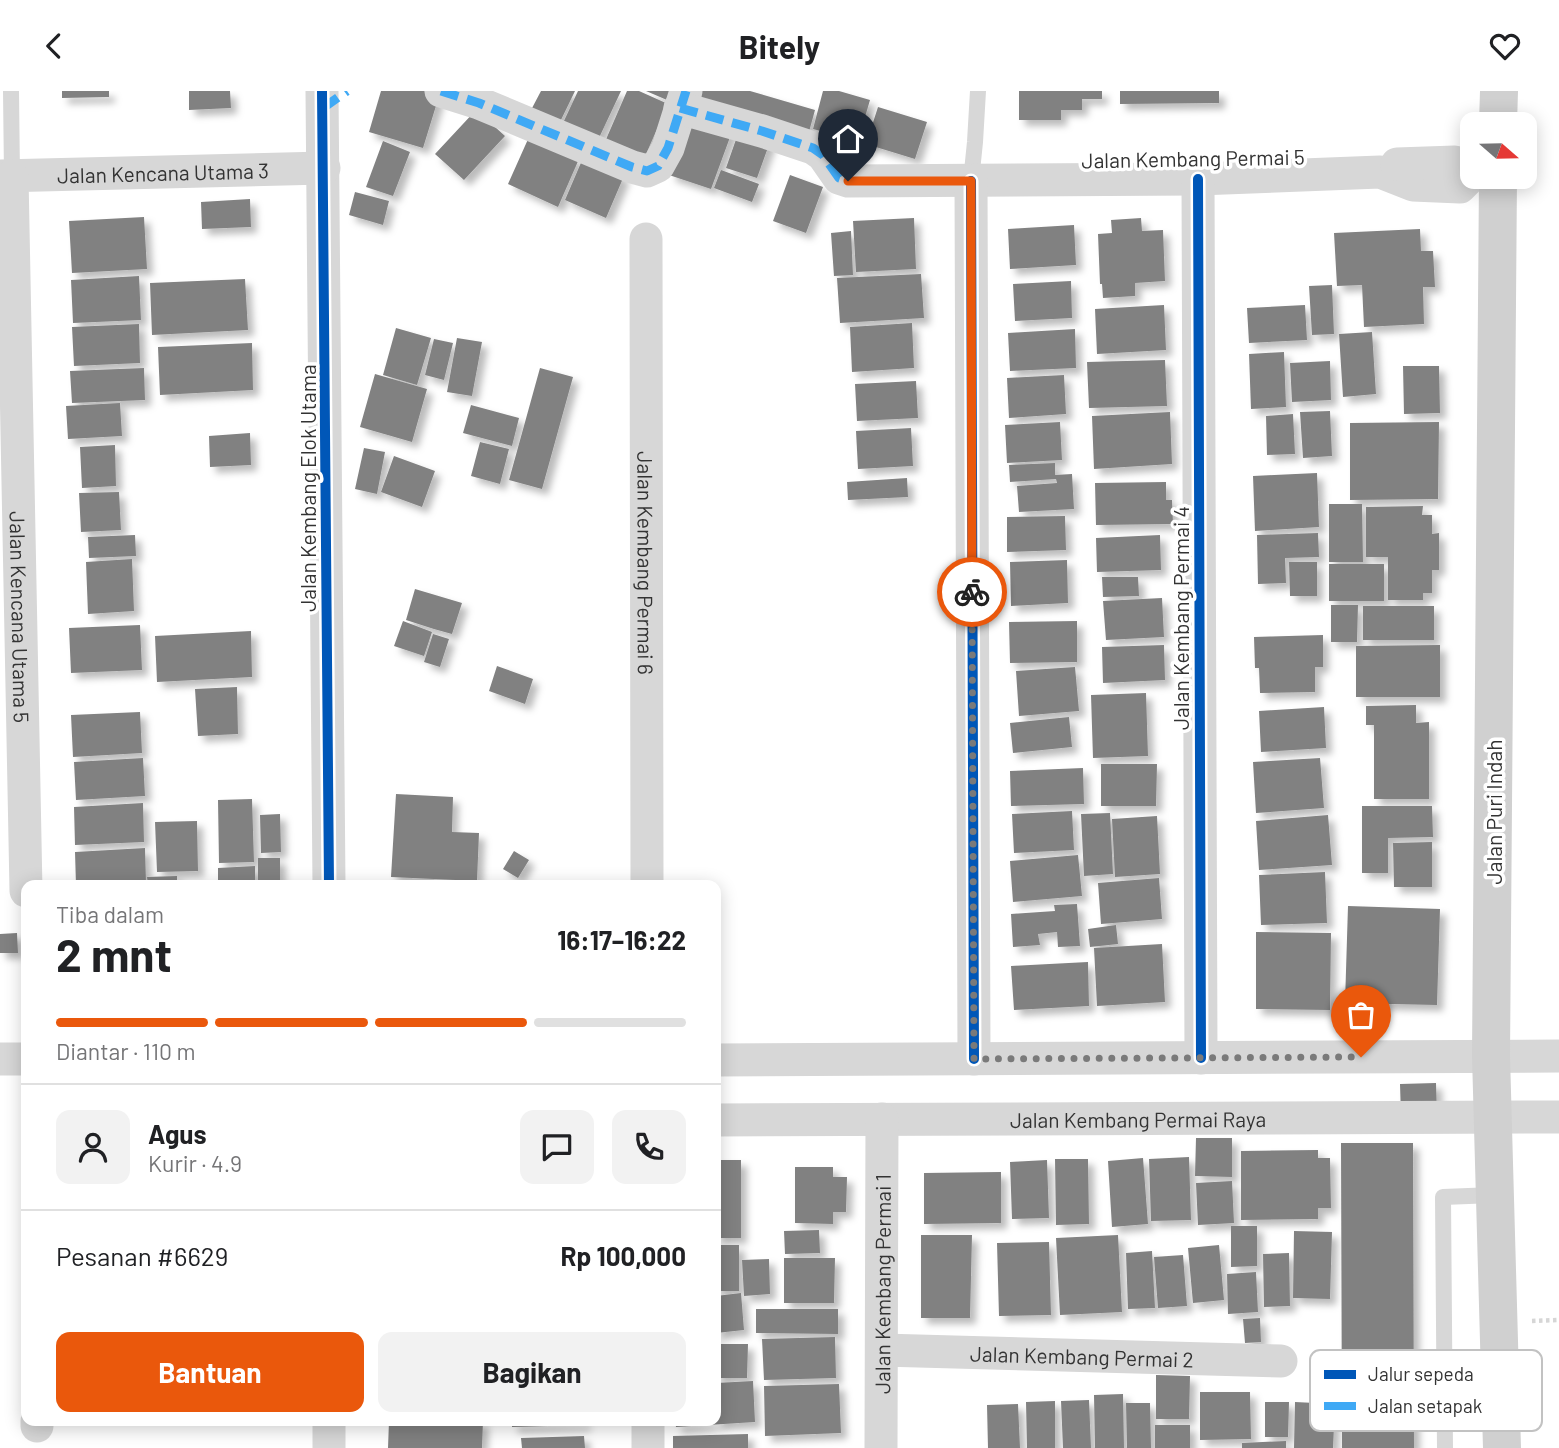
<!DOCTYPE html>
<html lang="id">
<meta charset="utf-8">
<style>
:root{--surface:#fff;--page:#f2f2f2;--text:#202124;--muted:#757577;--line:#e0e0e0;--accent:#ea580c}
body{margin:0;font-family:Barlow,sans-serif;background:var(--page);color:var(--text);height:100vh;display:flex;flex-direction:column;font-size:26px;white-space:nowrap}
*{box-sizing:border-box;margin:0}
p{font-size:23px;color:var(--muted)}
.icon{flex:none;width:38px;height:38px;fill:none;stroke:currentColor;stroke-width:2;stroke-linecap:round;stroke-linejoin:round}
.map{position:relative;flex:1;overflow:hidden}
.sheet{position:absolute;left:21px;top:789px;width:700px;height:546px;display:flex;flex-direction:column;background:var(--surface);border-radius:14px;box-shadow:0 4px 18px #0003}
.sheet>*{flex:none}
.needle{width:46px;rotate:110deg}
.buttons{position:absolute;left:1460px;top:21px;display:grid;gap:14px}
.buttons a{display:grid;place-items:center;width:77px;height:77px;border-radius:14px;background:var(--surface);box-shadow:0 4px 18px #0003;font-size:35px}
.pin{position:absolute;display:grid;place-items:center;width:60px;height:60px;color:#fff;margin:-72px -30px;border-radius:50% 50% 50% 0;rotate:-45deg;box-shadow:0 0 7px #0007}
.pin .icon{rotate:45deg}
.courier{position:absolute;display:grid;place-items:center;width:70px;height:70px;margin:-35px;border:5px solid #ea580c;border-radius:50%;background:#fff;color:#222;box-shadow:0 2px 9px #0007}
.overview em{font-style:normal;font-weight:700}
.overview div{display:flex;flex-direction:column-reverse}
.overview{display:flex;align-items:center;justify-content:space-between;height:119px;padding:0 35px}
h1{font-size:46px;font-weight:700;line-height:52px}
.bar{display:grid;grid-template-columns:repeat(4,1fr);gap:10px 7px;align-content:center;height:84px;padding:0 35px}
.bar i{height:9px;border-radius:5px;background:var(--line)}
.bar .current{background:var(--accent)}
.bar p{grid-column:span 4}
.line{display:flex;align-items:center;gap:18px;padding:0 35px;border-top:2px solid var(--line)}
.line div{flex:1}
.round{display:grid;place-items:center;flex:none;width:74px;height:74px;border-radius:14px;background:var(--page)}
.action{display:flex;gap:14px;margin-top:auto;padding:14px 35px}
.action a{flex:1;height:80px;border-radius:14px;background:var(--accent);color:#fff;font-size:28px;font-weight:700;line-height:80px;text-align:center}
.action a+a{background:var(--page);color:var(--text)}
header{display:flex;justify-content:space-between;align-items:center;height:91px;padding:0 35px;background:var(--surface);font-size:32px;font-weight:700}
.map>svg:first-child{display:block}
.building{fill:#818181;filter:url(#shadow)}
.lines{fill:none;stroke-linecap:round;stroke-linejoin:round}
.path{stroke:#d6d6d6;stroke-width:4.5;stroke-dasharray:3.5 3.5;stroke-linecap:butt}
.service{stroke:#d7d7d7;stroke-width:16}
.minor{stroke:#d7d7d7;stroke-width:33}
.secondary{stroke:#d0d0d0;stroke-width:38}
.quiet{stroke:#3fa9f5;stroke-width:9;stroke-dasharray:18 9;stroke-linecap:butt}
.cycleway-casing{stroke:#fff;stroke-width:15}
.cycleway{stroke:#0057b8;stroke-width:10}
.done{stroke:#7a7a7a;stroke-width:7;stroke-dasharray:0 12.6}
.route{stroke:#ea580c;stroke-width:9}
.labels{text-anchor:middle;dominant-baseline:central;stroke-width:7;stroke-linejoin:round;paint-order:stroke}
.street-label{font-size:21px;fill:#333;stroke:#fff}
.key{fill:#fff;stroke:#c2c2c2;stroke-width:2}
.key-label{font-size:19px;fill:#333}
</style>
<header><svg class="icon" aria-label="back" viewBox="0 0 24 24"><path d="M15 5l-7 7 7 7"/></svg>Bitely<svg class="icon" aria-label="heart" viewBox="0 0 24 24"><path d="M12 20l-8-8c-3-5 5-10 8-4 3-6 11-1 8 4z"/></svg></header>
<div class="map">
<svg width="1559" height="1357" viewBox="0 0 1559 1357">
<defs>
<filter id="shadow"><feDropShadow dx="6" dy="6" stdDeviation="3.5" flood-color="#0004"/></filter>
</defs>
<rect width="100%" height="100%" fill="#fff"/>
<path class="building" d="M 62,0 L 109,0 L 109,6 L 62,7 Z
M 189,0 L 230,0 L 231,17 L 189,19 Z
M 381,0 L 424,0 L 439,5 L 423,57 L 369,41 Z
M 541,0 L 575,0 L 559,33 L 531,19 Z
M 578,0 L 621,0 L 598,49 L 563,32 Z
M 627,0 L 639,0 L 668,13 L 643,70 L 604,53 Z
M 646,0 L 679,0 L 674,12 Z
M 693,0 L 750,0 L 815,19 L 807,48 L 689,14 Z
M 823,0 L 839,0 L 870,9 L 858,50 L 813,38 Z
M 1019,0 L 1102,0 L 1102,8 L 1082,8 L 1082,19 L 1061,19 L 1061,29 L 1019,29 Z
M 1120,0 L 1219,0 L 1219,12 L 1120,13 Z
M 878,16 L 927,31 L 915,68 L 866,53 Z
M 476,19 L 505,45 L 464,89 L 435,63 Z
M 691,22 L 733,38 L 711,98 L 669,84 Z
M 740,37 L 771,48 L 757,87 L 726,77 Z
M 529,46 L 579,68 L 558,116 L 508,93 Z
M 383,50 L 410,61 L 393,105 L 366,96 Z
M 583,67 L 624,85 L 606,127 L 565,109 Z
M 721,79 L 759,93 L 752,111 L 714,97 Z
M 790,84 L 823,96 L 806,142 L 773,130 Z
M 355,101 L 389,110 L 383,134 L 349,124 Z
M 250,108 L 251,136 L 202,138 L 201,111 Z
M 144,126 L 147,178 L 72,182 L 69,130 Z
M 914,127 L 916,178 L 856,181 L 853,130 Z
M 1141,127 L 1142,140 L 1163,139 L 1165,190 L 1135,192 L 1135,205 L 1103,207 L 1102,193 L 1100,193 L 1098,143 L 1112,142 L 1111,129 Z
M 1074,134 L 1076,174 L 1010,178 L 1008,138 Z
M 1420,138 L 1421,160 L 1433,160 L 1435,196 L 1423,196 L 1424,233 L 1364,236 L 1362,194 L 1337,195 L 1334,142 Z
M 851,140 L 853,184 L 834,185 L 831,142 Z
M 921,183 L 924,227 L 840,232 L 837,187 Z
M 139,185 L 141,229 L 73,232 L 71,189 Z
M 245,188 L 248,239 L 152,244 L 150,192 Z
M 1071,190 L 1072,227 L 1015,230 L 1013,193 Z
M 1332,194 L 1334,243 L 1312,244 L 1309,195 Z
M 1164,214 L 1166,259 L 1097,263 L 1095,218 Z
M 1305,214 L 1307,249 L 1249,252 L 1247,217 Z
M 912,232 L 914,277 L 852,281 L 850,236 Z
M 139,233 L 140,272 L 74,275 L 72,236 Z
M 396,237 L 431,247 L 417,294 L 383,284 Z
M 1075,238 L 1076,277 L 1010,280 L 1008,242 Z
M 1372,241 L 1376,303 L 1343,306 L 1339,243 Z
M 457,247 L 482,251 L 472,305 L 447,301 Z
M 434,248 L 453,252 L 444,289 L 425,284 Z
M 252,252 L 253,299 L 160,304 L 158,256 Z
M 1284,261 L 1286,316 L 1251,318 L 1249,263 Z
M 1165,269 L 1167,315 L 1089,317 L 1087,271 Z
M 1330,270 L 1331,309 L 1292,311 L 1290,272 Z
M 1403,275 L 1439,275 L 1440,322 L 1404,323 Z
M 144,277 L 145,309 L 72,312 L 70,280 Z
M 540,277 L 573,286 L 542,398 L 509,389 Z
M 375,283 L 427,298 L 412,351 L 360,336 Z
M 1064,284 L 1066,323 L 1009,327 L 1007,287 Z
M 916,290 L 918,327 L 857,330 L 855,293 Z
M 120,312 L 122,345 L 68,348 L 66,315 Z
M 471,314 L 519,327 L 512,355 L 463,342 Z
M 1330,320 L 1332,365 L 1303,367 L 1300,321 Z
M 1170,321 L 1172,373 L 1094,378 L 1092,325 Z
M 1293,323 L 1295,363 L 1267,364 L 1266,325 Z
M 1060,331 L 1062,369 L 1007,372 L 1005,334 Z
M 1439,331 L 1438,408 L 1350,409 L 1350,332 Z
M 911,337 L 913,375 L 858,378 L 856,340 Z
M 250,342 L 251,374 L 210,376 L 209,345 Z
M 480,351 L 509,358 L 500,393 L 471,385 Z
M 115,354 L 116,395 L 82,397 L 80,356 Z
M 364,357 L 385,361 L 377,403 L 355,398 Z
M 394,365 L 435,380 L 422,416 L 381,401 Z
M 1055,372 L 1055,384 L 1072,383 L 1074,418 L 1019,421 L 1017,395 L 1057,392 L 1056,388 L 1010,391 L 1009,374 Z
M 1317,382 L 1319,436 L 1255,440 L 1253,385 Z
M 907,387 L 908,406 L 848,409 L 847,391 Z
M 1166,391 L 1166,409 L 1172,409 L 1173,433 L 1096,434 L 1095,392 Z
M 119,401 L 121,439 L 81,441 L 79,402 Z
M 1329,413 L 1362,413 L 1363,471 L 1329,471 Z
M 1423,415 L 1422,424 L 1432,424 L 1432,443 L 1439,442 L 1439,479 L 1432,479 L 1432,502 L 1423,502 L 1423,509 L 1388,509 L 1388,466 L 1366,466 L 1366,416 Z
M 1065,425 L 1066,459 L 1007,461 L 1007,426 Z
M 1318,442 L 1319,466 L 1285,467 L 1286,492 L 1258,493 L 1257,444 Z
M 135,444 L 136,465 L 89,467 L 88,446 Z
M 1160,444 L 1161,479 L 1097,481 L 1096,447 Z
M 132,468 L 134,520 L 88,523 L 86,471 Z
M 1067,469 L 1068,512 L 1011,515 L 1010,471 Z
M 1289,471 L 1317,471 L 1317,505 L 1290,505 Z
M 1329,473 L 1384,473 L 1384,510 L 1329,510 Z
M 1102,486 L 1138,486 L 1139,505 L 1103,506 Z
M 415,498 L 462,512 L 452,543 L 434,538 L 435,535 L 434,538 L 406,529 Z
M 1162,507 L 1164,546 L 1106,549 L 1103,510 Z
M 1331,514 L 1358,514 L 1357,551 L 1331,551 Z
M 1363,515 L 1434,515 L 1434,549 L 1363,549 Z
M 403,530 L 432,541 L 424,565 L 394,555 Z
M 1077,530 L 1077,571 L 1010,572 L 1009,531 Z
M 140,534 L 142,579 L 71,582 L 69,537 Z
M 251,540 L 252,586 L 157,591 L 155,545 Z
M 433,543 L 449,548 L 440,576 L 424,571 Z
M 1323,544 L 1323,576 L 1315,576 L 1315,601 L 1260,602 L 1259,577 L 1255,577 L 1254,546 Z
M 1164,554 L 1165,589 L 1103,592 L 1102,556 Z
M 1440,554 L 1440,606 L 1356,606 L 1356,555 Z
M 497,575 L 533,588 L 525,613 L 489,600 Z
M 1075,576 L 1079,620 L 1019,625 L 1016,580 Z
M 237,596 L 238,643 L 198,645 L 195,598 Z
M 1146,602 L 1148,665 L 1093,667 L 1091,604 Z
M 1416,614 L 1416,632 L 1429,631 L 1429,708 L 1374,708 L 1374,634 L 1366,634 L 1366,615 Z
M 1324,616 L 1326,657 L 1261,661 L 1259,620 Z
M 140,621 L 142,662 L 73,666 L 71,624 Z
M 1069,626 L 1072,656 L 1013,662 L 1010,632 Z
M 143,667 L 145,705 L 76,709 L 74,671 Z
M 1320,667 L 1324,717 L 1256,722 L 1253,671 Z
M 1101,673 L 1157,673 L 1156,715 L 1101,715 Z
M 1083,677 L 1084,713 L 1011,715 L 1010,680 Z
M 396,703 L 453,706 L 452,741 L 479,742 L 477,790 L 391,786 Z
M 252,708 L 254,771 L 219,772 L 218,709 Z
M 143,712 L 144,751 L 75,754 L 74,716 Z
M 1362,715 L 1432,715 L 1433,746 L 1388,747 L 1388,782 L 1362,782 Z
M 1072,720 L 1074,759 L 1014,762 L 1012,723 Z
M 1110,722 L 1113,783 L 1084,785 L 1081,723 Z
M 280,723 L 281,761 L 261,762 L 260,724 Z
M 1328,724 L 1332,774 L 1259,779 L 1256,730 Z
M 1157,725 L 1160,783 L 1115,786 L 1112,728 Z
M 197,730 L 198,780 L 157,781 L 155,731 Z
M 1432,751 L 1432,796 L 1394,796 L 1393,752 Z
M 145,757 L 146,792 L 76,794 L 75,761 Z
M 514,760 L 529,769 L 518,787 L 503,778 Z
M 1078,764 L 1082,805 L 1013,811 L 1010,770 Z
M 258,767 L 280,767 L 280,794 L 258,794 Z
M 255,775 L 255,794 L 218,794 L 218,777 Z
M 1325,781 L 1327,832 L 1261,834 L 1259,784 Z
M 177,785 L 177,794 L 148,794 L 147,786 Z
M 1159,787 L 1162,828 L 1101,833 L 1098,792 Z
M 1077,813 L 1080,855 L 1058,856 L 1057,841 L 1038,843 L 1040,854 L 1013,856 L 1011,823 L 1055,820 L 1054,814 Z
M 1348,815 L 1440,818 L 1437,914 L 1345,912 Z
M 1116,834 L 1118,853 L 1090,856 L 1088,838 Z
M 1256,841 L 1331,842 L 1330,919 L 1256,918 Z
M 17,842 L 18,862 L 0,862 L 0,843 Z
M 1162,853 L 1165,911 L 1097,915 L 1094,857 Z
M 1088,871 L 1089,915 L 1014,919 L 1011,875 Z
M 1436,992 L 1437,1024 L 1401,1025 L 1400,993 Z
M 1196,1047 L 1232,1047 L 1232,1086 L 1195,1085 Z
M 1341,1052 L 1413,1052 L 1414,1357 L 1342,1357 Z
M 1318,1059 L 1318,1067 L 1330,1067 L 1331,1117 L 1318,1117 L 1318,1128 L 1241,1129 L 1241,1060 Z
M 1189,1066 L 1191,1129 L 1151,1130 L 1149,1068 Z
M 1143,1067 L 1148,1133 L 1112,1136 L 1108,1070 Z
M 1055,1068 L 1088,1068 L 1089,1133 L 1056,1134 Z
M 716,1069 L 741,1069 L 741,1147 L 716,1147 Z
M 1047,1069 L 1049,1127 L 1012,1128 L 1010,1071 Z
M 795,1076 L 833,1076 L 833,1086 L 847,1086 L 846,1121 L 833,1121 L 833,1133 L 795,1132 Z
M 1001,1081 L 1001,1132 L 924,1133 L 924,1082 Z
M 1232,1090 L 1234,1132 L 1198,1134 L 1196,1092 Z
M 1231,1135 L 1257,1135 L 1257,1175 L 1231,1176 Z
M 819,1139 L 820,1162 L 785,1163 L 784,1140 Z
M 1294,1140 L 1332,1141 L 1330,1208 L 1293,1207 Z
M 921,1144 L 972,1144 L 970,1227 L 921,1227 Z
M 1118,1144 L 1122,1221 L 1060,1224 L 1056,1147 Z
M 1049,1151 L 1051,1224 L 999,1225 L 997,1152 Z
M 716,1154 L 739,1154 L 739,1200 L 716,1200 Z
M 1219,1154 L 1224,1209 L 1193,1212 L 1188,1157 Z
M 1152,1160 L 1155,1217 L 1128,1218 L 1126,1162 Z
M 1289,1162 L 1290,1215 L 1264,1216 L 1263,1163 Z
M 1183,1164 L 1187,1215 L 1158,1217 L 1154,1166 Z
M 784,1167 L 835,1167 L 834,1212 L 784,1212 Z
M 769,1168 L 770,1203 L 744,1205 L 742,1169 Z
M 1256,1181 L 1258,1221 L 1228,1223 L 1227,1183 Z
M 741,1202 L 744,1239 L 716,1242 L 716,1205 Z
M 756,1218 L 838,1218 L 838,1243 L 756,1242 Z
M 1260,1227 L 1261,1251 L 1245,1252 L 1243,1228 Z
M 835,1246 L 836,1287 L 764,1289 L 762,1248 Z
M 716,1253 L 748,1253 L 747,1287 L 716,1287 Z
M 1156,1284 L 1190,1285 L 1189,1328 L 1156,1328 Z
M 753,1290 L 755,1331 L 676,1336 L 675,1330 L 716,1330 L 716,1292 Z
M 839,1293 L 841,1342 L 765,1345 L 764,1295 Z
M 1200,1301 L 1250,1301 L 1251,1348 L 1200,1349 Z
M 1123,1303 L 1124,1357 L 1095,1357 L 1094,1304 Z
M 1089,1309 L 1091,1357 L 1063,1357 L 1061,1310 Z
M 1055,1310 L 1055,1357 L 1027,1357 L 1026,1311 Z
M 1265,1311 L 1289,1311 L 1288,1346 L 1265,1346 Z
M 1295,1311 L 1335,1313 L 1333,1357 L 1294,1357 Z
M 1126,1312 L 1150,1312 L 1151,1357 L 1127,1357 Z
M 1018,1313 L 1020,1357 L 988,1357 L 987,1314 Z
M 389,1330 L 483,1330 L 482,1357 L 388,1357 Z
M 512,1330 L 585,1330 L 585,1334 L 512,1336 Z
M 1155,1334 L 1190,1334 L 1190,1357 L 1155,1357 Z
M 748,1343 L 748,1357 L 673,1357 L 673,1345 Z
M 584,1345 L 585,1357 L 522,1357 L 521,1347 Z
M 1286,1350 L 1286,1357 L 1242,1357 L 1242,1352 Z"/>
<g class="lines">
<path class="path" d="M 1532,1230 L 1559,1229"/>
<path class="service" d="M 11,0 L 12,85
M 971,90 L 975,51 L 978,0
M 1445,1357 L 1443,1106 L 1494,1104"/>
<g class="minor">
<path d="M 322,0 L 329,794"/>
<path d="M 441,0 L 479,12 L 632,76 L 647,80 L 658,75 L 668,57 L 686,0"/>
<path d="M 680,17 L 762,40 L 813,57 L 823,64 L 839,87 L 848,90 L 1198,88 L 1380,81 L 1413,94 L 1460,96 L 1472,84"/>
<path d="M 1397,73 L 1455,71 L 1472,82"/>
<path id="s1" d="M 0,85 L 324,77"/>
<path id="s2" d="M 12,85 L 26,800"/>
<path d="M 1198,88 L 1201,967"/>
<path d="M 971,90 L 974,968"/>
<path id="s3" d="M 646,148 L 647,794"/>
<path d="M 0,968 L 26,968"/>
<path d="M 716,969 L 1559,965"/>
<path id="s4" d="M 716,1029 L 1559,1026"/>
<path id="s5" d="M 882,1259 L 1281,1270"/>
<path d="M 37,1330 L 37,1335"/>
<path d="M 329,1357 L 329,1330"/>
<path d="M 648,1357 L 648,1330"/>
<path id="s6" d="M 881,1357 L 882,1028"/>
</g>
<path class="secondary" d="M 1498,33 L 1499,0
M 1498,86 L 1491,965 L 1502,1357"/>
<path class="quiet" d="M 441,0 L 479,12 L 632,76 L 647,80 L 658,75 L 668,57 L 686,0
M 323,17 L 347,0
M 680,17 L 762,40 L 813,57 L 823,64 L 839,87 L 848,90"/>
<defs>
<path id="cycleway" d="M 322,0 L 329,794
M 1198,88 L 1201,967
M 971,90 L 974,968"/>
</defs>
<use href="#cycleway" class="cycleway-casing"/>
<use href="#cycleway" class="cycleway"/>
</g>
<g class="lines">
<path class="done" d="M 972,501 L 974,968 L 1361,966"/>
<path class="route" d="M 848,90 L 971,90 L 972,501"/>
</g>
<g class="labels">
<g class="street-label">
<text transform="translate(1193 67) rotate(-1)">Jalan Kembang Permai 5</text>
<text stroke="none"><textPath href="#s1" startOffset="163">Jalan Kencana Utama 3</textPath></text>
<text transform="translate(307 397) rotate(-90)">Jalan Kembang Elok Utama</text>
<text stroke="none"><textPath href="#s3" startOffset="324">Jalan Kembang Permai 6</textPath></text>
<text stroke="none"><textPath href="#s2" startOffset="441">Jalan Kencana Utama 5</textPath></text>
<text transform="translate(1180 527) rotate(-90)">Jalan Kembang Permai 4</text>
<text transform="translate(1493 721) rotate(-90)">Jalan Puri Indah</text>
<text stroke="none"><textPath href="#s4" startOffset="422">Jalan Kembang Permai Raya</textPath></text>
<text stroke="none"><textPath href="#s6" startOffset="164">Jalan Kembang Permai 1</textPath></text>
<text stroke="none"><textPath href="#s5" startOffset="200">Jalan Kembang Permai 2</textPath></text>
</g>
</g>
<rect x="1310" y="1259" width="232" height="81" rx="10" class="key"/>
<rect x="1324" y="1279" width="32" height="9" fill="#0057b8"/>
<rect x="1324" y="1311" width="32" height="8" fill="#3fa9f5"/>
<g class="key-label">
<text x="1368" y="1290">Jalur sepeda</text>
<text x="1368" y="1322">Jalan setapak</text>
</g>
</svg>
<div class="buttons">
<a><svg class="needle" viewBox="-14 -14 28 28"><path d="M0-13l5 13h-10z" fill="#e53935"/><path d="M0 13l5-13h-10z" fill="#757577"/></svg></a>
</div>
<div class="pin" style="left:1361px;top:966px;background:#ea580c"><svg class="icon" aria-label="bag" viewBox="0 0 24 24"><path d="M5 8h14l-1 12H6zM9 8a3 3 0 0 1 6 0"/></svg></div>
<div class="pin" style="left:848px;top:90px;background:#1f2937"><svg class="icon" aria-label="home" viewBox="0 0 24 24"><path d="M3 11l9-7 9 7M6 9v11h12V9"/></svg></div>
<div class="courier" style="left:972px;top:501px"><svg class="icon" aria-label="bike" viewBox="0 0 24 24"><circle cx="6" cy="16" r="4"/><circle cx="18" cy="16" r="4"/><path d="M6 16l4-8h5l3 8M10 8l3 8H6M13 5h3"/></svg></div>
<section class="sheet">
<div class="overview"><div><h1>2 mnt</h1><p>Tiba dalam</p></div><em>16:17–16:22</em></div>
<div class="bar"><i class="current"></i><i class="current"></i><i class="current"></i><i></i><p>Diantar · 110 m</p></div>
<div class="line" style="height:126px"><a class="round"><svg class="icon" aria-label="person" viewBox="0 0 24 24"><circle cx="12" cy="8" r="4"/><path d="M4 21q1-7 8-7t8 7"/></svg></a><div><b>Agus</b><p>Kurir · 4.9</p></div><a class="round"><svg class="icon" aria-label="chat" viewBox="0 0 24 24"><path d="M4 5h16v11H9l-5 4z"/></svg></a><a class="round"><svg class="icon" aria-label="phone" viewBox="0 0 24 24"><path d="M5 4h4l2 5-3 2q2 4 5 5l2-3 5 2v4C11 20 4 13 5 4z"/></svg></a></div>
<div class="line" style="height:91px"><div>Pesanan #6629</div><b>Rp 100,000</b></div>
<div class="action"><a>Bantuan</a><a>Bagikan</a></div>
</section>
</div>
